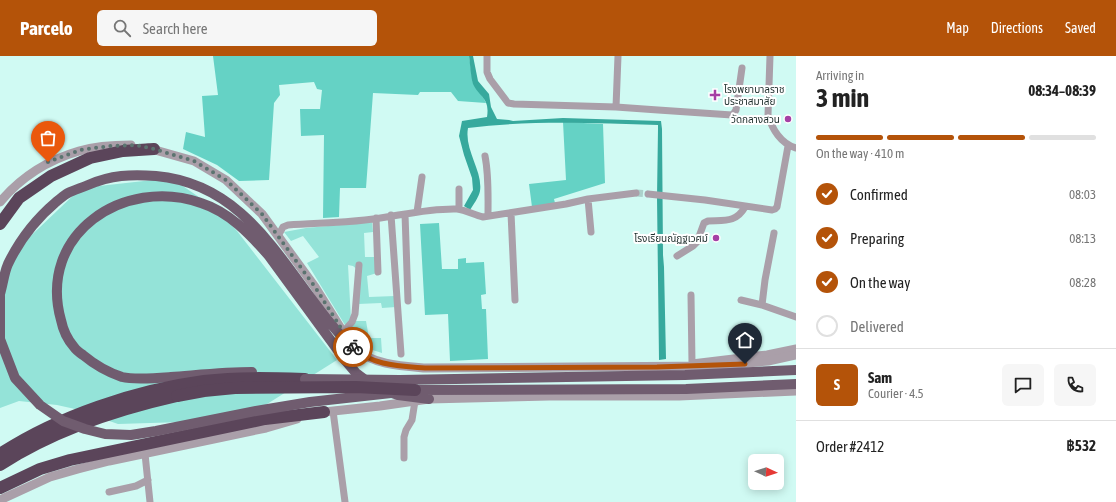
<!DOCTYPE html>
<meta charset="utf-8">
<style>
:root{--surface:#fff;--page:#f6f6f6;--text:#222;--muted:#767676;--line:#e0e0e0;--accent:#b45309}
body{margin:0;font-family:"Asap Condensed","Noto Sans Thai",sans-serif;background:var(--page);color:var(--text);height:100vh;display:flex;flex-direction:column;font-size:15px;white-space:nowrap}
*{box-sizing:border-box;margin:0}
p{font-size:13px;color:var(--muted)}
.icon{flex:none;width:22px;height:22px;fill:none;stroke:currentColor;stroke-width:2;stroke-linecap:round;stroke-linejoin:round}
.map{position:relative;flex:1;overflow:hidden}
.sheet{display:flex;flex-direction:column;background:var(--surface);width:320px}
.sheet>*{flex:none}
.needle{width:26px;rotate:93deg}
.buttons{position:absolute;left:748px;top:398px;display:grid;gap:8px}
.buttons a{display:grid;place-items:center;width:36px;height:36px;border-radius:6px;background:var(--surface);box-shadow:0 2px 10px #0003;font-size:20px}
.pin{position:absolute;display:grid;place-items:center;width:34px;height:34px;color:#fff;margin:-41px -17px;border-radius:50% 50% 50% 0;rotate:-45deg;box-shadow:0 0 4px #0007}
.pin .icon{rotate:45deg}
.courier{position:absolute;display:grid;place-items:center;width:40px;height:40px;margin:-20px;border:3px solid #b45309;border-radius:50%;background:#fff;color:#222;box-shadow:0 1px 5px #0007}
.overview em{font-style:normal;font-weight:700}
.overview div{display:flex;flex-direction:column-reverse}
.overview{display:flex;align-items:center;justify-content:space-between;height:68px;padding:0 20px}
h1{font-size:26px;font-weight:700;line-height:30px}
.bar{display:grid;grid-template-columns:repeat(4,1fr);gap:6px 4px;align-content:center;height:48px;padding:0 20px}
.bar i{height:5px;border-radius:3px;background:var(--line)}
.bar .selected{background:var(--accent)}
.bar p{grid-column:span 4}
.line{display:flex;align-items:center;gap:10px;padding:0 20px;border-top:1px solid var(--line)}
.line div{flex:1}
.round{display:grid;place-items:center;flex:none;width:42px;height:42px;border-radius:6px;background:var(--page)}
ol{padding:0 20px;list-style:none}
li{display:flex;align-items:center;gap:12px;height:44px}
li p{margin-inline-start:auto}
li .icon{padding:4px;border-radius:50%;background:var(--accent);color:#fff;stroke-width:4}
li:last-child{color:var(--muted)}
li i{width:22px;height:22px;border:2px solid var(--line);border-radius:50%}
header{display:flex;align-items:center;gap:24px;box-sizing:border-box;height:56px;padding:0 20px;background:var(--accent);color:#fff}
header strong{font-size:19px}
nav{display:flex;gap:22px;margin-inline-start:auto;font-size:14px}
.search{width:280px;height:36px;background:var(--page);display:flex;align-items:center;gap:10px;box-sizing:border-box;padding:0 14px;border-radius:6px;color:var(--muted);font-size:15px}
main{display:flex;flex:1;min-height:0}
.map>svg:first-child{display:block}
.green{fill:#94e3d8}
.forest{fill:#65d2c5}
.water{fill:#37a99d}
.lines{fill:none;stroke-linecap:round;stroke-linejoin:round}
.minor-tunnel{stroke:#acd1cb;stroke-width:7;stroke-dasharray:7 3.5;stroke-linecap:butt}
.minor{stroke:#aa9fa9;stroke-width:7}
.tertiary{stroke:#aa9fa9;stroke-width:9}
.primary{stroke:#705c6f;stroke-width:10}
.motorway{stroke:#5b455a;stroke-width:12}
.primary-bridge{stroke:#705c6f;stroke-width:10}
.motorway-bridge{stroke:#5b455a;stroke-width:12}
.done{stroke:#5b7470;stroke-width:4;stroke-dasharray:0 7.2}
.route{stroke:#b45309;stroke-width:5}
.poi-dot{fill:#a540a5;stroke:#fff;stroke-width:1.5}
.labels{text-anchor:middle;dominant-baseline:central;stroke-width:4;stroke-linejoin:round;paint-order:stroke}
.poi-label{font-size:10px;fill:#1c2c2a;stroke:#fff;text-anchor:end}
</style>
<header>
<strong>Parcelo</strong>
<div class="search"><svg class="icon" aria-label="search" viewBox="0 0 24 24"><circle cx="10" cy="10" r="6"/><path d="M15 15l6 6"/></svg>Search here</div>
<nav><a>Map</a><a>Directions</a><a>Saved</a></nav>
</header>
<main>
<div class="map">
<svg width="796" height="446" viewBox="0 0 796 446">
<rect width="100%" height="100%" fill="#d0faf3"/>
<path class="green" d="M 171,122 L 218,154 L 237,175 L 337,304 L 256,355 L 183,366 L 118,368 L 75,353 L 57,349 L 19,345 L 0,352 L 0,242 L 18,192 L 81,132 Z
M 372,166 L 373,176 L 364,177 L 365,201 L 376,201 L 377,217 L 367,220 L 369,241 L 395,240 L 396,251 L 382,252 L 381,247 L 358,248 L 359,215 L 353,210 L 348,209 L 351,264 L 345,269 L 307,207 L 319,201 L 303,180 L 291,185 L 284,176 L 306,172 Z
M 356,265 L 366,265 L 369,282 L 381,282 L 382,297 L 363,291 L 352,279 L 349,274 Z"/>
<path class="forest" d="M 213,0 L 469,0 L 473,27 L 484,43 L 486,47 L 458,45 L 451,36 L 420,36 L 418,39 L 373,37 L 366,132 L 340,132 L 339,161 L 323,162 L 324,79 L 301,80 L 300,53 L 320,53 L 322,34 L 317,33 L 314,26 L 279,29 L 280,39 L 274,47 L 269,124 L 239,125 L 217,109 L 183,93 L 186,76 L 205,81 L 202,40 L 218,39 Z
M 563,66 L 603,68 L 605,127 L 554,143 L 555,147 L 532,151 L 529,128 L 566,124 Z
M 439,167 L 442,213 L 458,213 L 458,203 L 466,202 L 466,207 L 484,206 L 486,238 L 481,239 L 482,253 L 486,253 L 488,303 L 450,305 L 448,258 L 425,259 L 420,168 Z"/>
<path class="water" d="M 469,0 L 473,0 L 478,25 L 489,38 L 491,51 L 497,63 L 509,64 L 513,65 L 563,62 L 661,65 L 662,73 L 663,199 L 664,211 L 666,303 L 659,304 L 657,141 L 658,73 L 658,69 C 594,67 531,64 468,72 C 464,94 483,115 480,135 C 479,141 473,149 470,154 L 464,150 L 473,134 L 472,122 L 464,99 L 459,80 L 462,65 L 487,61 C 490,42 480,42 473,28 C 471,22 470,7 469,0 Z"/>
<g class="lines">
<path class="minor-tunnel" d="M 636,137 L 648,138"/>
<path class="minor" d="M 487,0 L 487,16 L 490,23 L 508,47 L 514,48 L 616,51 L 658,54 L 732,59 L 734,57 L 736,54 L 742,12
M 770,0 L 768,59 C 772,73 781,88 796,92
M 616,51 L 618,0
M 485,100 C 489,120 488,140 488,160
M 648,138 L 705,144 L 772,154 L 775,153 L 777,151 L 788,90
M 588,143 L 591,176
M 459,153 L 459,133
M 417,156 L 422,121
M 511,157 L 515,244
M 405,158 L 408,245
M 391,159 L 401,298
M 376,162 L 378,216
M 278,180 L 283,171 L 288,169 C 313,167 339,167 365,164 C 395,161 426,152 457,153 C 466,154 474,159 483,161 L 566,148 L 588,143 L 636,137
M 677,200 L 693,190 L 697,186 L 704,167 L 708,165 C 724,164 736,167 745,151
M 691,239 L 692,307
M 741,244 L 762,249 L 796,261
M 762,249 L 765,224 L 774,177
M 343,276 L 352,266 L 355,258 L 359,209
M 692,307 L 767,298 L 796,292
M 333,355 L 345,446
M 145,398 L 150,446
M 404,402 L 404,381 L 406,374 L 412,364 L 415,345
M 109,436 L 136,430 L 148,424"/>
<path class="tertiary" d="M 148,92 L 194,105 L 226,124 L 262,158 L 315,231 L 353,292 C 375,309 399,310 425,312 L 713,310 L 768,305 L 796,299
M 0,146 C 21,121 48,104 79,95 C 96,90 114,89 131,89
M 319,357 L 324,356 L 380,350 L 429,343 L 549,340 L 679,340 L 796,335
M 0,444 L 50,421 L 78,413 L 109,405 L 266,372 L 297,363"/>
<path class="primary" d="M 0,238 C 3,228 4,217 8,208 C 19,185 36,163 56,146 C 60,143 64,139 68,137 C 74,134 81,132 88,129 C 111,119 131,118 156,120 C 258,129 289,230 353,292
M 252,316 C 225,316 198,319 171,321 C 158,322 135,324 122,321 C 107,316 95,309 83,299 C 80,297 76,294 74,291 C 67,283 63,274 61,264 C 37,178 124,120 201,147 C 229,156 250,178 269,200 L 345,304 L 356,317 L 368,326
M 415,334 L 686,333 L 796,328
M 386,335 L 398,339 L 429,343"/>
<path class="motorway" d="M 0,168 L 19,142 L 51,120 L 90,102 L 123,95 L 154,93
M 0,398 C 58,360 136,334 204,325 C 238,321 271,322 305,323
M 0,409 C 54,374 115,354 177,340
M 0,432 L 40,413 L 70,404 L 265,363 L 324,356"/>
<path class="primary-bridge" d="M 0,240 L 0,283 L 15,322 L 40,349 L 63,365 L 85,373 L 105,378 L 131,379 L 156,375 L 256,355 L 310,346 L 391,337
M 305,323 L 400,324 L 685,319 L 796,314"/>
<path class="motorway-bridge" d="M 177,340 L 204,335 L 235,332 L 356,331 L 415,334"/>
</g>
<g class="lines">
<path class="done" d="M 48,106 L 80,94 L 110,90 L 136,89 L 154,93 L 194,105 L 226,124 L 262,158 L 315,231 L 353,291"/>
<path class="route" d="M 353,291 C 372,310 400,310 425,312 L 657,311 L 745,308"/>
</g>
<g class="poi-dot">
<path d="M713 33h4v4h4v4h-4v4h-4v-4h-4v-4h4z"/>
<circle cx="788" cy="63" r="4"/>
<circle cx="716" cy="182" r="4"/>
</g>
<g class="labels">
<g class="poi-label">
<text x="724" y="33" text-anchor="start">โรงพยาบาลราช<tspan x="724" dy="12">ประชาสมาสัย</tspan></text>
<text x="780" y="63">วัดกลางสวน</text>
<text x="708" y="182">โรงเรียนณัฏฐเวศม์</text>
</g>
</g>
</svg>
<div class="buttons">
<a><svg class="needle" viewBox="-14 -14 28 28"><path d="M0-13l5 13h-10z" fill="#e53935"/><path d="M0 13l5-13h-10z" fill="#767676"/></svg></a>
</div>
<div class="pin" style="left:48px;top:106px;background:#ea580c"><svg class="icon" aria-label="bag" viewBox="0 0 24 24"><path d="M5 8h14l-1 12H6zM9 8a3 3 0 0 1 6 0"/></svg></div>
<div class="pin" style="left:745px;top:308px;background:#1f2937"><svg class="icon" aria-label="home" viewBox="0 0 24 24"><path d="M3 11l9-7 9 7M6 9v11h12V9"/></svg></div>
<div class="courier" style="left:353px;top:291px"><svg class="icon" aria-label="bike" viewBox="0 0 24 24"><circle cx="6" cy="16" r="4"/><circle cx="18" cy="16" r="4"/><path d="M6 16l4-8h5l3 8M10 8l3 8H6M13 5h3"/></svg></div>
</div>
<section class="sheet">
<div class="overview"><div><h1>3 min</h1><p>Arriving in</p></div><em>08:34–08:39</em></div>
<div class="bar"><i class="selected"></i><i class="selected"></i><i class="selected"></i><i></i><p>On the way · 410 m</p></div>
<ol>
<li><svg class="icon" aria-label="check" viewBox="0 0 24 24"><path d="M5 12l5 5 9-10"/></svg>Confirmed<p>08:03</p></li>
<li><svg class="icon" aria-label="check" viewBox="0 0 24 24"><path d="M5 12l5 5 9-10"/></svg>Preparing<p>08:13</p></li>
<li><svg class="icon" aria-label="check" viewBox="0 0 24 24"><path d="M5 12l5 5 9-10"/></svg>On the way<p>08:28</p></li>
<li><i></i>Delivered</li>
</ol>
<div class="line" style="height:72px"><b class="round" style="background:var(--accent);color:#fff">S</b><div><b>Sam</b><p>Courier · 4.5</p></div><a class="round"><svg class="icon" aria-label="chat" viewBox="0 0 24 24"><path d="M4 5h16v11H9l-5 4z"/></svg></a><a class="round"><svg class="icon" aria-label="phone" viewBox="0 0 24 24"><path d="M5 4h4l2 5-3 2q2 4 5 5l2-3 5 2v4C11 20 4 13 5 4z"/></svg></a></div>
<div class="line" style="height:52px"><div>Order #2412</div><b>฿532</b></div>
</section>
</main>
